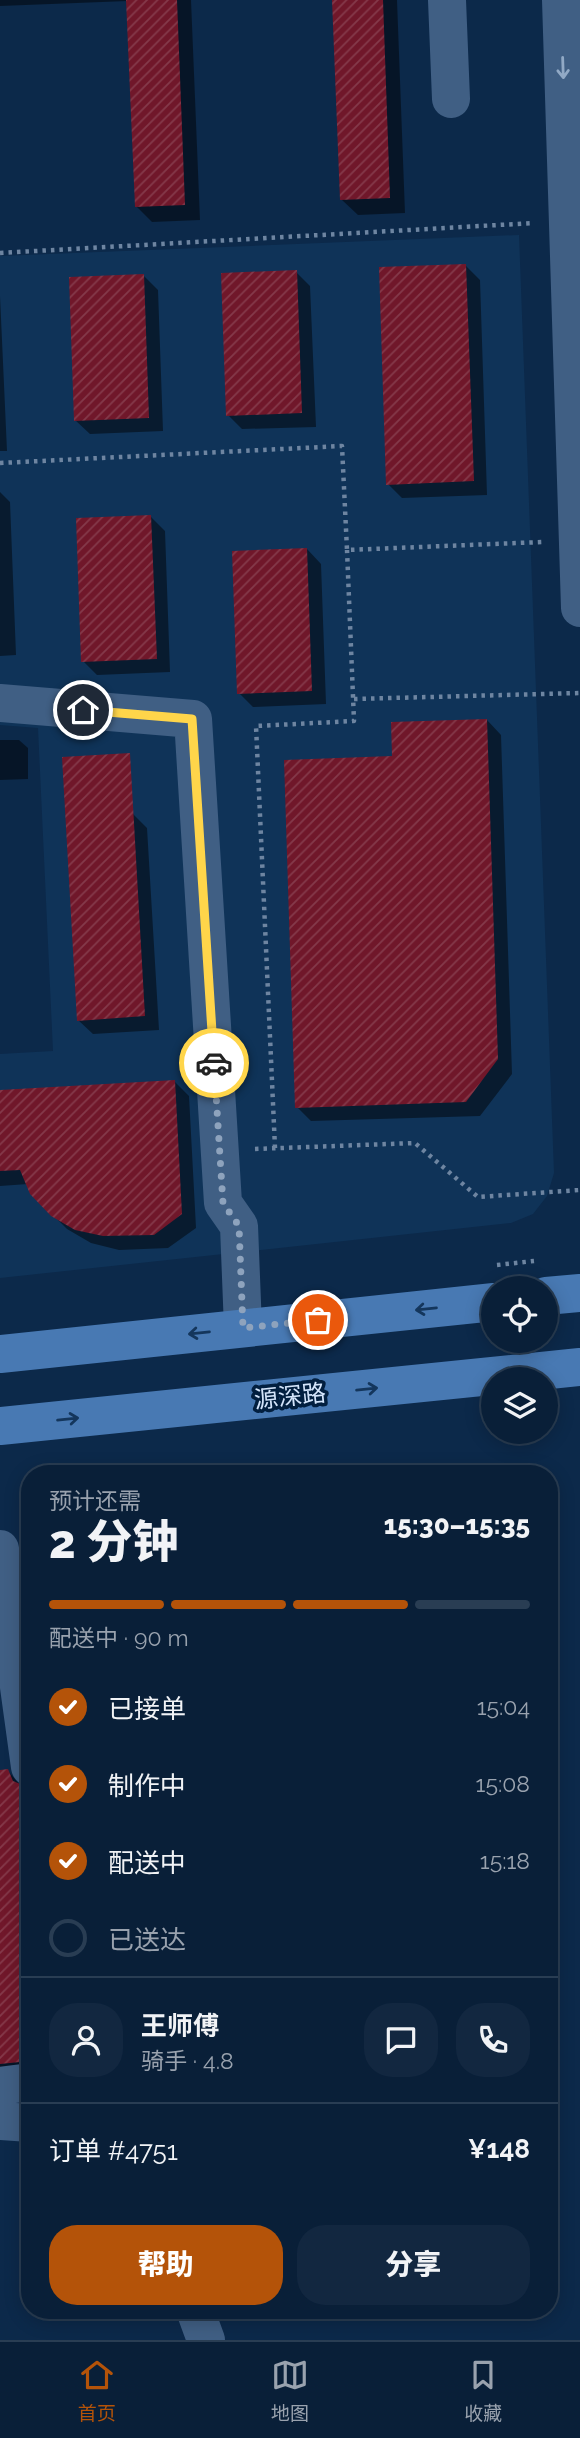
<!DOCTYPE html>
<html lang="zh">
<meta charset="utf-8">
<style>
:root{--surface:#091f38;--page:#122740;--text:#f1f3f6;--muted:#99a2ae;--line:#293d53;--accent:#b45309}
body{margin:0;font-family:Raleway,"Noto Sans SC",sans-serif;background:var(--page);color:var(--text);height:100vh;display:flex;flex-direction:column;font-size:26px;white-space:nowrap}
*{box-sizing:border-box;margin:0}
p{font-size:23px;color:var(--muted)}
.icon{flex:none;width:38px;height:38px;fill:none;stroke:currentColor;stroke-width:2;stroke-linecap:round;stroke-linejoin:round}
.map{position:relative;flex:1;overflow:hidden}
.details{position:absolute;left:21px;top:1465px;width:537px;height:854px;display:flex;flex-direction:column;background:var(--surface);border-radius:28px;box-shadow:0 4px 18px #0003,0 0 0 2px var(--line)}
.details>*{flex:none}
.fabs{position:absolute;left:481px;top:1276px;display:grid;gap:14px}
.fabs a{display:grid;place-items:center;width:77px;height:77px;border-radius:50%;background:var(--surface);box-shadow:0 4px 18px #0003,0 0 0 2px var(--line);font-size:35px}
.pin{position:absolute;display:grid;place-items:center;width:60px;height:60px;color:#fff;margin:-30px;border:4px solid #fff;border-radius:50%;box-shadow:0 2px 7px #0007}
.courier{position:absolute;display:grid;place-items:center;width:70px;height:70px;margin:-35px;border:5px solid #ffd54a;border-radius:50%;background:#fff;color:#222;box-shadow:0 2px 9px #0007}
.head em{font-style:normal;font-weight:800}
.head div{display:flex;flex-direction:column-reverse}
.head{display:flex;align-items:center;justify-content:space-between;height:119px;padding:0 28px}
h1{font-size:46px;font-weight:800;line-height:52px}
.bar{display:grid;grid-template-columns:repeat(4,1fr);gap:10px 7px;align-content:center;height:84px;padding:0 28px}
.bar i{height:9px;border-radius:5px;background:var(--line)}
.bar .active{background:var(--accent)}
.bar p{grid-column:span 4}
.line{display:flex;align-items:center;gap:18px;padding:0 28px;border-top:2px solid var(--line)}
.line div{flex:1}
.round{display:grid;place-items:center;flex:none;width:74px;height:74px;border-radius:28px;background:var(--page)}
ol{padding:0 28px;list-style:none}
li{display:flex;align-items:center;gap:21px;height:77px}
li p{margin-inline-start:auto}
li .icon{padding:7px;border-radius:50%;background:var(--accent);color:#fff;stroke-width:4}
li:last-child{color:var(--muted)}
li i{width:38px;height:38px;border:4px solid var(--line);border-radius:50%}
.button{display:flex;gap:14px;margin-top:auto;padding:14px 28px}
.button a{flex:1;height:80px;border-radius:28px;background:var(--accent);color:#fff;font-size:28px;font-weight:800;line-height:80px;text-align:center}
.button a+a{background:var(--page);color:var(--text)}
.dock{display:flex;justify-content:space-around;align-items:center;height:98px;border-top:2px solid var(--line);background:var(--surface);font-size:19px;color:var(--muted)}
.dock a{display:grid;justify-items:center;gap:4px}
.dock .active{color:var(--accent)}
.map>svg:first-child{display:block}
.built{fill:#0f3358}
.shadow{fill:#0007}
.building{fill:url(#building-hatch)}
.lines{fill:none;stroke-linecap:round;stroke-linejoin:round}
.path{stroke:#6e85a1;stroke-width:4.5;stroke-dasharray:3.5 5;stroke-linecap:butt}
.minor{stroke:#405f84;stroke-width:38}
.major{stroke:#4879b3;stroke-width:38}
.oneway{stroke:#91a9c5}
.oneway2{stroke:#14365c}
.done{stroke:#8ea3bd;stroke-width:7;stroke-dasharray:0 12.6}
.route{stroke:#ffd54a;stroke-width:9}
.labels{text-anchor:middle;dominant-baseline:central;stroke-width:7;stroke-linejoin:round;paint-order:stroke}
.street-label{font-size:24px;fill:#d4e5fb;stroke:#021f3f}
</style>
<div class="map">
<svg width="580" height="2340" viewBox="0 0 580 2340">
<defs>
<pattern id="building-hatch" width="6" height="6" patternUnits="userSpaceOnUse" patternTransform="scale(1.75)"><rect width="6" height="6" fill="#70172a"/><path d="M-1 1l2-2M0 6l6-6M5 7l2-2" fill="none" stroke="#84394a"/></pattern>
</defs>
<rect width="100%" height="100%" fill="#0c294a"/>
<path class="built" d="M 519,235 L 554,1173 L 547,1196 L 533,1214 L 511,1223 L 0,1278 L 0,1054 L 53,1051 L 38,728 L 0,725 L 0,256 Z"/>
<path class="shadow" d="M 0,0 L 191,0 L 200,220 L 152,222 L 136,206 L 128,1 L 0,6 Z
M 334,0 L 397,0 L 405,213 L 358,215 L 342,200 Z
M 466,266 L 480,280 L 487,495 L 402,498 L 388,484 Z
M 296,272 L 310,286 L 316,427 L 242,429 L 228,415 Z
M 144,276 L 158,290 L 163,431 L 90,434 L 75,420 Z
M 0,296 L 7,451 L 0,451 Z
M 0,492 L 10,502 L 16,655 L 0,656 Z
M 151,517 L 165,531 L 170,672 L 97,675 L 83,661 Z
M 307,549 L 321,564 L 326,704 L 253,707 L 239,693 Z
M 487,720 L 501,735 L 512,1074 L 480,1116 L 311,1121 L 297,1107 L 394,758 Z
M 0,740 L 19,740 L 28,748 L 28,779 L 0,780 Z
M 133,814 L 147,828 L 159,1030 L 93,1034 L 78,1020 Z
M 175,1082 L 189,1096 L 196,1228 L 168,1248 L 119,1250 L 91,1243 L 67,1229 L 31,1193 L 28,1184 L 0,1186 L 0,1091 Z
M 8,1771 L 21,1786 L 30,1790 L 30,2073 L 0,2080 L 0,1772 Z"/>
<path class="building" d="M 126,0 L 177,0 L 185,205 L 135,207 Z
M 332,0 L 383,0 L 390,198 L 340,200 Z
M 466,264 L 474,481 L 386,485 L 379,267 Z
M 297,270 L 302,413 L 226,416 L 221,273 Z
M 144,274 L 149,418 L 74,421 L 69,277 Z
M 151,515 L 157,659 L 81,662 L 76,518 Z
M 307,548 L 312,691 L 237,694 L 232,551 Z
M 487,719 L 498,1059 L 466,1102 L 295,1108 L 284,760 L 392,756 L 391,722 Z
M 130,753 L 145,1016 L 77,1021 L 62,757 Z
M 175,1080 L 182,1214 L 154,1235 L 103,1236 L 75,1230 L 51,1216 L 30,1194 L 20,1170 L 0,1171 L 0,1090 Z
M 8,1769 L 13,1781 L 30,1788 L 30,2061 L 0,2064 L 0,1770 Z"/>
<g class="lines">
<path class="path" d="M 0,253 L 534,223
M 0,463 L 342,446 L 347,550 L 542,542
M 354,699 L 580,693
M 275,1148 L 256,726 L 354,721 L 347,550
M 255,1149 L 415,1143 L 478,1197 L 580,1190
M 497,1265 L 534,1261"/>
<path class="minor" d="M 447,0 L 451,99
M 561,0 L 580,608
M 0,703 L 193,719 L 223,1203 L 239,1226 L 243,1328
M 0,1549 L 30,1767
M 0,2086 L 30,2082
M 0,2121 L 30,2123
M 195,2310 L 206,2340"/>
<path class="major" d="M 546,1296 L 580,1293
M 0,1354 L 494,1302
M 0,1426 L 580,1367"/>
</g>
<defs><path id="oneway-shaft" d="M-6 0H5M1.5-3L5.5 0L1.5 3" fill="none" stroke-width="1.6" stroke-linecap="round" stroke-linejoin="round" transform="scale(1.75)"/></defs>
<use class="oneway" href="#oneway-shaft" transform="translate(563 68) rotate(88)"/>
<g class="oneway2">
<use href="#oneway-shaft" transform="translate(426 1309) rotate(174)"/>
<use href="#oneway-shaft" transform="translate(199 1333) rotate(174)"/>
<use href="#oneway-shaft" transform="translate(367 1389) rotate(-6)"/>
<use href="#oneway-shaft" transform="translate(68 1419) rotate(-6)"/>
</g>
<g class="lines">
<path class="done" d="M 214,1063 L 223,1203 L 239,1226 L 243,1328 L 318,1320"/>
<path class="route" d="M 83,710 L 192,719 L 214,1063"/>
</g>
<g class="labels">
<g class="street-label">
<text transform="translate(290 1396) rotate(-6)">源深路</text>
</g>
</g>
</svg>
<div class="fabs">
<a><svg class="icon" aria-label="locate" viewBox="0 0 24 24"><circle cx="12" cy="12" r="6"/><path d="M12 2v4M12 18v4M2 12h4M18 12h4"/></svg></a>
<a><svg class="icon" aria-label="layers" viewBox="0 0 24 24"><path d="M12 4l9 5-9 5-9-5zM3 14l9 5 9-5"/></svg></a>
</div>
<div class="pin" style="left:318px;top:1320px;background:#ea580c"><svg class="icon" aria-label="bag" viewBox="0 0 24 24"><path d="M5 8h14l-1 12H6zM9 8a3 3 0 0 1 6 0"/></svg></div>
<div class="pin" style="left:83px;top:710px;background:#1f2937"><svg class="icon" aria-label="home" viewBox="0 0 24 24"><path d="M3 11l9-7 9 7M6 9v11h12V9"/></svg></div>
<div class="courier" style="left:214px;top:1063px"><svg class="icon" aria-label="car" viewBox="0 0 24 24"><path d="M5 17H2v-5l4-1 3-4h7l3 4 3 1v5h-3M9 17h6M6 11h13"/><circle cx="7" cy="17" r="2"/><circle cx="17" cy="17" r="2"/></svg></div>
<section class="details">
<div class="head"><div><h1>2 分钟</h1><p>预计还需</p></div><em>15:30–15:35</em></div>
<div class="bar"><i class="active"></i><i class="active"></i><i class="active"></i><i></i><p>配送中 · 90 m</p></div>
<ol>
<li><svg class="icon" aria-label="check" viewBox="0 0 24 24"><path d="M5 12l5 5 9-10"/></svg>已接单<p>15:04</p></li>
<li><svg class="icon" aria-label="check" viewBox="0 0 24 24"><path d="M5 12l5 5 9-10"/></svg>制作中<p>15:08</p></li>
<li><svg class="icon" aria-label="check" viewBox="0 0 24 24"><path d="M5 12l5 5 9-10"/></svg>配送中<p>15:18</p></li>
<li><i></i>已送达</li>
</ol>
<div class="line" style="height:126px"><a class="round"><svg class="icon" aria-label="person" viewBox="0 0 24 24"><circle cx="12" cy="8" r="4"/><path d="M4 21q1-7 8-7t8 7"/></svg></a><div><b>王师傅</b><p>骑手 · 4.8</p></div><a class="round"><svg class="icon" aria-label="chat" viewBox="0 0 24 24"><path d="M4 5h16v11H9l-5 4z"/></svg></a><a class="round"><svg class="icon" aria-label="phone" viewBox="0 0 24 24"><path d="M5 4h4l2 5-3 2q2 4 5 5l2-3 5 2v4C11 20 4 13 5 4z"/></svg></a></div>
<div class="line" style="height:91px"><div>订单 #4751</div><b>¥148</b></div>
<div class="button"><a>帮助</a><a>分享</a></div>
</section>
</div>
<nav class="dock">
<a class="active"><svg class="icon" aria-label="home" viewBox="0 0 24 24"><path d="M3 11l9-7 9 7M6 9v11h12V9"/></svg>首页</a>
<a><svg class="icon" aria-label="map" viewBox="0 0 24 24"><path d="M3 6l6-2 6 2 6-2v14l-6 2-6-2-6 2zM9 4v14M15 6v14"/></svg>地图</a>
<a><svg class="icon" aria-label="saved" viewBox="0 0 24 24"><path d="M7 4h10v16l-5-4-5 4z"/></svg>收藏</a>
</nav>
